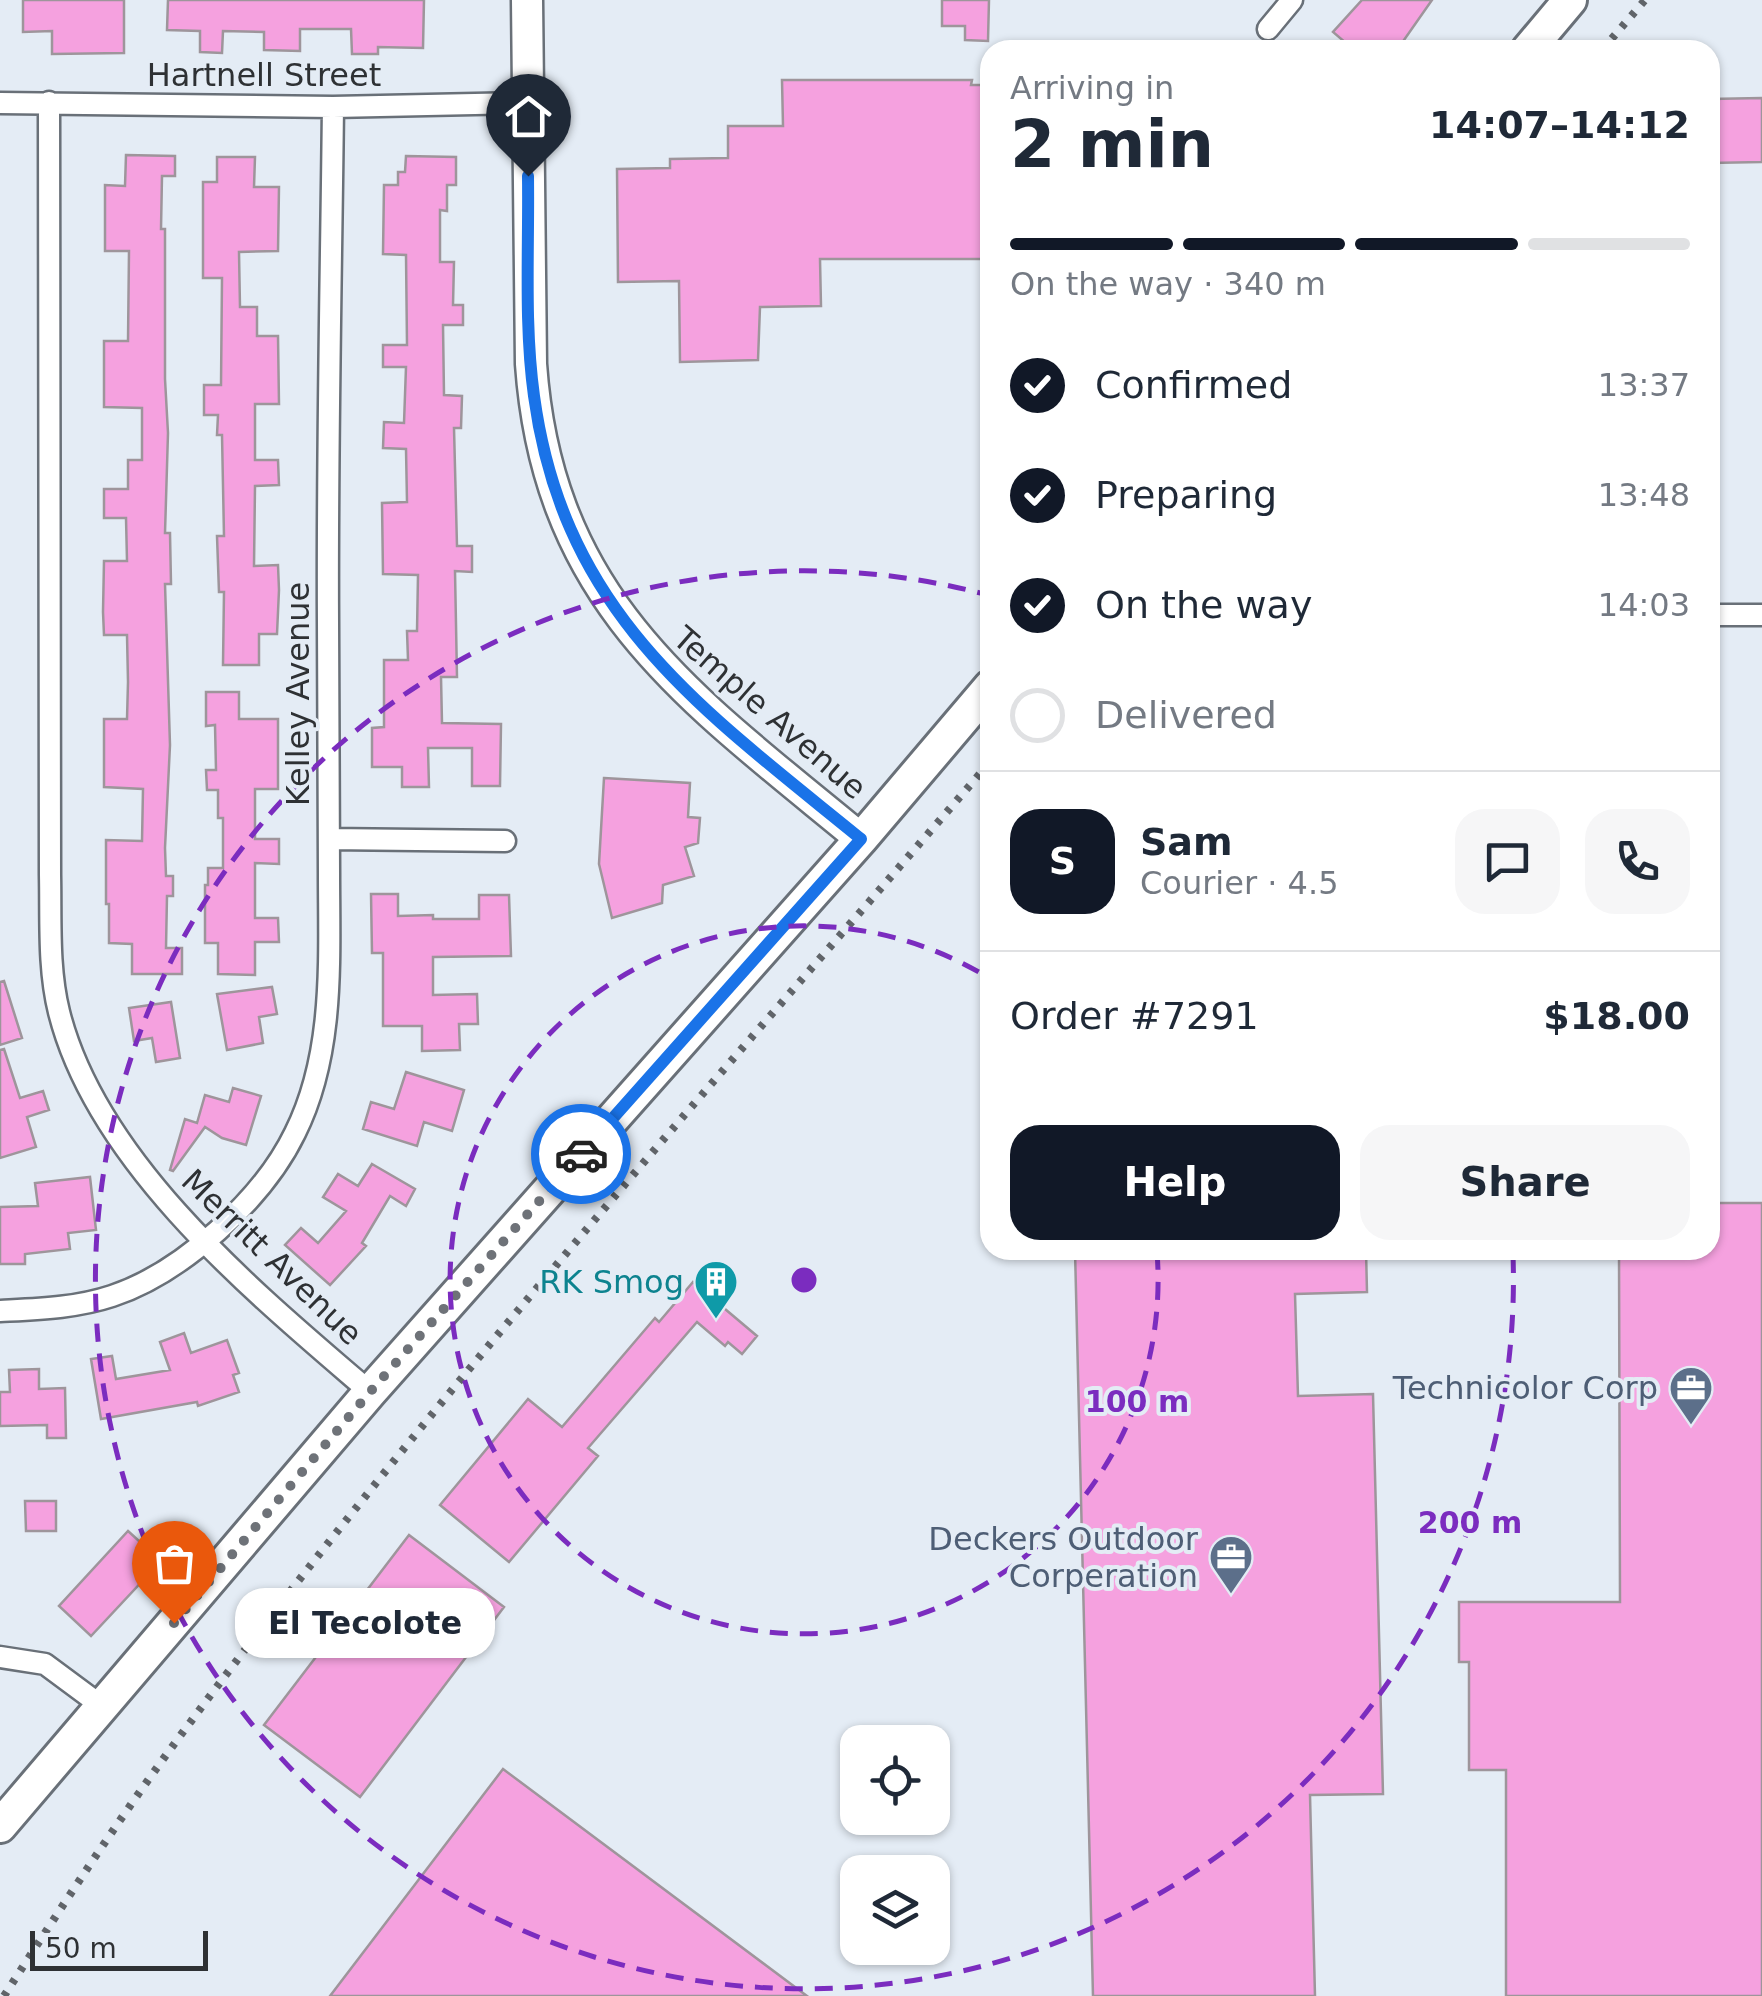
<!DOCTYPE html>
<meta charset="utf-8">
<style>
:root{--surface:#fff;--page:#f6f6f7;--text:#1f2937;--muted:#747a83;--line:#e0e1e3;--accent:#111827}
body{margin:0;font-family:"DejaVu Sans",sans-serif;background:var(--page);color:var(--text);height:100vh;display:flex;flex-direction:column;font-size:38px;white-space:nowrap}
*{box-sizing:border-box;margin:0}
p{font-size:32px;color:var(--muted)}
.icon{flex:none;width:55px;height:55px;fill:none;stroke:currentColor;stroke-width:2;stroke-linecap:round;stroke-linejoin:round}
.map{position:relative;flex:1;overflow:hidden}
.details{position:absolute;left:980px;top:40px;width:740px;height:1220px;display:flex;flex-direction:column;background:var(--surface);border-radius:30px;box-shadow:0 2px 8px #0004}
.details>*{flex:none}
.tools{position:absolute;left:840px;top:1725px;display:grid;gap:20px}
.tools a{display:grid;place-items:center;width:110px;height:110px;border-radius:20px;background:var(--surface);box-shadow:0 2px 8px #0004;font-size:50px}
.scale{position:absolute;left:30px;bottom:25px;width:178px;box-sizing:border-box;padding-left:10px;border:5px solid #2e3134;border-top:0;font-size:28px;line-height:35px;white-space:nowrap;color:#2e3134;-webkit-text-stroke:8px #e4ecf5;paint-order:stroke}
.pin{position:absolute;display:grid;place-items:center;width:85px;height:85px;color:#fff;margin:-102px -42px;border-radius:50% 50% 50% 0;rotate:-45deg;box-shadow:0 0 10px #0007}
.pin .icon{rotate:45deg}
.courier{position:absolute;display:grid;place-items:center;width:100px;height:100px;margin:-50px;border:8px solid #1a73e8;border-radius:50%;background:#fff;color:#222;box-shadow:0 2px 12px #0007}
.bubble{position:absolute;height:70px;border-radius:30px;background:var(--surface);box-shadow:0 2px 8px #0004;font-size:32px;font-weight:800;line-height:70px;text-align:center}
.overview em{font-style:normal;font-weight:800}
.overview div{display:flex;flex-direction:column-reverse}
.overview{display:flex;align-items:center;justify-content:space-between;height:170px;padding:0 30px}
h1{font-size:65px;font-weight:800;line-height:75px}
.bar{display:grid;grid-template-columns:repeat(4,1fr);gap:15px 10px;align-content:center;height:120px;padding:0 30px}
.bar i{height:12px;border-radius:8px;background:var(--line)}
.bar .active{background:var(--accent)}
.bar p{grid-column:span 4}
.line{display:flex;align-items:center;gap:25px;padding:0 30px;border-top:2px solid var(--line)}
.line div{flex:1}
.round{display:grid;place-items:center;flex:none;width:105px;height:105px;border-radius:30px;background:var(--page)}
ol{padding:0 30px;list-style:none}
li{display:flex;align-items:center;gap:30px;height:110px}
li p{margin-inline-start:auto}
li .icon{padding:10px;border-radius:50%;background:var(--accent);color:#fff;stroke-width:4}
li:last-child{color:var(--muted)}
li i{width:55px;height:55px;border:5px solid var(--line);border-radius:50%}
.action{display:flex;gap:20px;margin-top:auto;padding:20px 30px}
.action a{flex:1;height:115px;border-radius:30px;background:var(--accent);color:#fff;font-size:40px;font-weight:800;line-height:115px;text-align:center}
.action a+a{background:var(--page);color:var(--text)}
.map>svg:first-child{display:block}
.building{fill:#f5a1df;stroke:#9e959b;stroke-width:2.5}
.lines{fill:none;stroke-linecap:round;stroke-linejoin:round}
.minor-casing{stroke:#697078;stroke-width:25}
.secondary-casing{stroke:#697078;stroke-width:35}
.primary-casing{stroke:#697078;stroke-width:38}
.minor{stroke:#fff;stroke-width:20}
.secondary{stroke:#fff;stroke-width:30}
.primary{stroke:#fff;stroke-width:32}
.rail{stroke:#606469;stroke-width:8;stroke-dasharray:5 10;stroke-linecap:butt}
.done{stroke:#6e7278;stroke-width:10;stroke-dasharray:0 18}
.route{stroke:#1a73e8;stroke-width:12}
.ring{fill:none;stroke:#7b2cbf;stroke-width:5;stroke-dasharray:18 12}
.labels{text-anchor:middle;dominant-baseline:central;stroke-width:8;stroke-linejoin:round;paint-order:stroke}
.street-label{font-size:32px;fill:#2e3134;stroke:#e4ecf5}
.culture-label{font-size:32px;fill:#0d838f;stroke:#e4ecf5;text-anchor:end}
.service-label{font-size:32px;fill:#4e5e75;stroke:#e4ecf5;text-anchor:end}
.centre{fill:#7b2cbf;stroke:#e4ecf5;stroke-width:5}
.ring-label{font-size:30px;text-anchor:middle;font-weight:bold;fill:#7b2cbf;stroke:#e4ecf5;stroke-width:8;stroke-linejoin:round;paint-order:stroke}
</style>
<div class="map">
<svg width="1762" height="1996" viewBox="0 0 1762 1996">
<rect width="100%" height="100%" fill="#e4ecf5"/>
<path class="building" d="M 23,0 L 124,0 L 124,53 L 52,54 L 52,31 L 23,32 Z
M 168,0 L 424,0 L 423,48 L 378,47 L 378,54 L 352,54 L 351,29 L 300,29 L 300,51 L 264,50 L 264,32 L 223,31 L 222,53 L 200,52 L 200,31 L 167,30 Z
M 942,0 L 989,0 L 988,41 L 965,40 L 965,26 L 942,26 Z
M 1362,0 L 1432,0 L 1397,50 L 1354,50 L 1333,32 Z
M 782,80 L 972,80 L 971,85 L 990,85 L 990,259 L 820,259 L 821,306 L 760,307 L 758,360 L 680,362 L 679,281 L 618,282 L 617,169 L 670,168 L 670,159 L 728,158 L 728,126 L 783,126 Z
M 1762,98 L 1762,162 L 1710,163 L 1710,99 Z
M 126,155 L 175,156 L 175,176 L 162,176 L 161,229 L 165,229 L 165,379 L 168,433 L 165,533 L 170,533 L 171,584 L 165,584 L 170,745 L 165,848 L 166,876 L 173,876 L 173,896 L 167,896 L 166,948 L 182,948 L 182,974 L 132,974 L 132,944 L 109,943 L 109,904 L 106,904 L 106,840 L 142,841 L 143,789 L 104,787 L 104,719 L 127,719 L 128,682 L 127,635 L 104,635 L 103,612 L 104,561 L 127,561 L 126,518 L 104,518 L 104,489 L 128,489 L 128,460 L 142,460 L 142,408 L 104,407 L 104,341 L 128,341 L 129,251 L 105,251 L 105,185 L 125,186 Z
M 406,156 L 456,157 L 456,185 L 447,185 L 447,211 L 440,210 L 440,262 L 454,262 L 453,305 L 463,305 L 463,325 L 443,325 L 444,395 L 462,396 L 461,428 L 454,428 L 457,546 L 472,546 L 472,572 L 455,571 L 457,677 L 441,677 L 442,723 L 501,724 L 500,786 L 472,786 L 472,748 L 428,748 L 429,787 L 402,787 L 402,767 L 372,767 L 372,728 L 384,727 L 384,660 L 408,660 L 407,631 L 417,631 L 418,575 L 383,574 L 382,503 L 407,502 L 406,449 L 383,448 L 384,422 L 404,423 L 406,367 L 383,367 L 383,345 L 407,345 L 406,255 L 383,254 L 384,185 L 398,185 L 398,172 L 405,172 Z
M 217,157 L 255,157 L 254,187 L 279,187 L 278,251 L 239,252 L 240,307 L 257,307 L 257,336 L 278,336 L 279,404 L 255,404 L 255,460 L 278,460 L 279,485 L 255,486 L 254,566 L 278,565 L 279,590 L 277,634 L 259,634 L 259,665 L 223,665 L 224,592 L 219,592 L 217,536 L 224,536 L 222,435 L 217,435 L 218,415 L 204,415 L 204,385 L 221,385 L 222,278 L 203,278 L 203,182 L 217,182 Z
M 206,692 L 239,692 L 239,719 L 278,719 L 278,789 L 255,789 L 255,839 L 279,839 L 279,864 L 255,863 L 255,918 L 278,918 L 279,942 L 255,942 L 255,975 L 218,974 L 218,943 L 205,943 L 205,885 L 208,885 L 208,868 L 223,868 L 223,818 L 218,818 L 218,790 L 207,790 L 206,770 L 216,770 L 215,725 L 206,726 Z
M 604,778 L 690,783 L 688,817 L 700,818 L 698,843 L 685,847 L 694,876 L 663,885 L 662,903 L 612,918 L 599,864 Z
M 371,894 L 398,894 L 398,916 L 433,915 L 433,919 L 479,919 L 479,895 L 509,895 L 511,956 L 433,957 L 433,995 L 477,994 L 478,1024 L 459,1024 L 460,1050 L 422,1051 L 422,1026 L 383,1026 L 383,953 L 372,953 Z
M 4,981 L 22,1038 L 0,1045 L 0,982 Z
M 272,987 L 277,1014 L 259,1017 L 263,1043 L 227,1050 L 217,994 Z
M 171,1002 L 180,1058 L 156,1062 L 152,1038 L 134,1041 L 129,1008 Z
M 4,1049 L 20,1098 L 43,1091 L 49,1110 L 27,1117 L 36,1147 L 0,1158 L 0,1050 Z
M 406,1072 L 464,1090 L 452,1131 L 424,1122 L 417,1146 L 363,1129 L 371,1102 L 394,1109 Z
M 233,1088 L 261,1096 L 246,1145 L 222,1138 L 205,1127 L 173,1171 L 170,1170 L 185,1119 L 197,1123 L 205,1095 L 229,1102 Z
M 372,1164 L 415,1189 L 406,1206 L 390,1196 L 362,1243 L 366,1246 L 330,1285 L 285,1245 L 301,1228 L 318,1243 L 346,1211 L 323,1197 L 338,1174 L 358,1186 Z
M 90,1177 L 96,1230 L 68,1233 L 70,1249 L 25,1254 L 25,1264 L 0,1264 L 0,1207 L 38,1206 L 35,1183 Z
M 1710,1203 L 1762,1203 L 1762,1996 L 1506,1996 L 1506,1770 L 1469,1770 L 1469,1662 L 1459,1662 L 1459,1602 L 1620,1602 L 1619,1250 L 1710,1250 Z
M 1075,1250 L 1366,1250 L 1367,1292 L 1295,1294 L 1298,1396 L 1373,1394 L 1383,1794 L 1310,1795 L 1315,1996 L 1093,1996 Z
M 693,1282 L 757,1336 L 742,1354 L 728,1342 L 725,1346 L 697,1322 L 588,1448 L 598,1456 L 509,1562 L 440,1505 L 528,1399 L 562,1427 L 655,1318 L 659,1322 Z
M 184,1333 L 191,1353 L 227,1340 L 239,1373 L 233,1375 L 239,1392 L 198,1406 L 197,1402 L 101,1419 L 91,1359 L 112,1356 L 116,1379 L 170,1370 L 160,1342 Z
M 39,1369 L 39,1389 L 65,1388 L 66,1438 L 47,1438 L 47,1425 L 0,1426 L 0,1392 L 10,1392 L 9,1370 Z
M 25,1501 L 56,1501 L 56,1531 L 26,1531 Z
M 128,1531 L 161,1561 L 91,1636 L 59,1606 Z
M 409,1535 L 504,1607 L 360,1797 L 264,1725 Z
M 503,1769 L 807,1996 L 330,1996 Z"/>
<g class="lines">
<defs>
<path id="minor" d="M 1268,29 L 1292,0
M 49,102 L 50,875 C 51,920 48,968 59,1012 C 97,1164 256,1294 370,1392
M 0,103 L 333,107 L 527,103
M 1710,615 L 1762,615
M 329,839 L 505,841
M 0,1311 C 38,1309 76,1308 112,1296 C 182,1273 263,1199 295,1133 C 335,1053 329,960 329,873 C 329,789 328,706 328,622 C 327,451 331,279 333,107
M 0,1657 L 45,1664 L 103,1707"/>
<path id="secondary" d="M 527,0 L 531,364 C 548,604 692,699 861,839"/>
<path id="primary" d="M 1528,50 L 1570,0
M 0,1826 L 370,1392 L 861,839 L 990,687"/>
</defs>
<use href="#minor" class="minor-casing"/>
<use href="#secondary" class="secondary-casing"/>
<use href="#primary" class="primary-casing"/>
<use href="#minor" class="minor"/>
<use href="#secondary" class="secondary"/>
<use href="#primary" class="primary"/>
<path class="rail" d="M 1602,50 L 1645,0
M 4,1996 C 64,1903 125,1809 192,1720 C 440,1387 719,1077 990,762"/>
</g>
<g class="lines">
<path class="done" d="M 174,1623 L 370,1392 L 581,1154"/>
<path class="route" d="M 528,176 C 529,249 524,324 534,396 C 564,616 702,709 861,839 L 581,1154"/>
</g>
<g class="ring">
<path d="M1157 1252A354 354 0 1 1 989 978"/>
<path d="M1513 1255A709 709 0 1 1 988 595"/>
</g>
<defs>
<symbol id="building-pin" viewBox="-11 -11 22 30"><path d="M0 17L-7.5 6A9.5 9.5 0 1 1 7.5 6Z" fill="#0f9aa8" stroke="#e4ecf5"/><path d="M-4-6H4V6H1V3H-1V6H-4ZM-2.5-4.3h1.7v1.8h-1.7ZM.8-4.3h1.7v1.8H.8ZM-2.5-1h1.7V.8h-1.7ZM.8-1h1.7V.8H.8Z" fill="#fff"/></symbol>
<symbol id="office-pin" viewBox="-11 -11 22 30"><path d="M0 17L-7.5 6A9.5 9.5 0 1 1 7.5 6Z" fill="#5c6f8a" stroke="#e4ecf5"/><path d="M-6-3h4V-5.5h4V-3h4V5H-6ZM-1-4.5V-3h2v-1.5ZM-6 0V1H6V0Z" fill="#fff"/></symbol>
</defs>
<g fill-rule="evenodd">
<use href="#building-pin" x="691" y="1257" width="50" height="68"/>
<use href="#office-pin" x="1666" y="1363" width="50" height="68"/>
<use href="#office-pin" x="1206" y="1532" width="50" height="68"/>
</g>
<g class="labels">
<g class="street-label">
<text x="264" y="75">Hartnell Street</text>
<text transform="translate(298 694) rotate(-90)">Kelley Avenue</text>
<text transform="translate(770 713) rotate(41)">Temple Avenue</text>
<text transform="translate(272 1257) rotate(44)">Merritt Avenue</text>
</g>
<g class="culture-label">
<text x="684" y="1282">RK Smog</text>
</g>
<g class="service-label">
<text x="1658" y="1388">Technicolor Corp</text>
<text x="1198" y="1539">Deckers Outdoor<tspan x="1198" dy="37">Corperation</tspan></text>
</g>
</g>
<circle cx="804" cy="1280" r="15" class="centre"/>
<g class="ring-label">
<text x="1137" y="1412">100 m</text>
<text x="1470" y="1533">200 m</text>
</g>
</svg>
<div class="tools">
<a><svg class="icon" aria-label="locate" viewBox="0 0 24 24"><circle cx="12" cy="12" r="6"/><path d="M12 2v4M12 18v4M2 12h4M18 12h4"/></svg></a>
<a><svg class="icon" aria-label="layers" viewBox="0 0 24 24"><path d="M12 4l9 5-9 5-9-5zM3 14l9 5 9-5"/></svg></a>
</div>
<div class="scale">50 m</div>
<div class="pin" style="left:174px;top:1623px;background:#ea580c"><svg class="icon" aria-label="bag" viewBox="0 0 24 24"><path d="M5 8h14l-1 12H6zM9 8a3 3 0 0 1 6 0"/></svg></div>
<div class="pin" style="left:528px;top:176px;background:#1f2937"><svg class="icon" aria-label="home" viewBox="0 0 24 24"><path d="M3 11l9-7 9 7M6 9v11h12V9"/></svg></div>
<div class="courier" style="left:581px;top:1154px"><svg class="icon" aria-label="car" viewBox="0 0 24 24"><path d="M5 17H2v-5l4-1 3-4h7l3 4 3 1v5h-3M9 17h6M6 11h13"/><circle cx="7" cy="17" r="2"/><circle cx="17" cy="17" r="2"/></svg></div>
<div class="bubble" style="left:235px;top:1588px;width:260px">El Tecolote</div>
<section class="details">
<div class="overview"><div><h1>2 min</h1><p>Arriving in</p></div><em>14:07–14:12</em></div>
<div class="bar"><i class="active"></i><i class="active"></i><i class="active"></i><i></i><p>On the way · 340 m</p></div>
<ol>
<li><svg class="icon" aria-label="check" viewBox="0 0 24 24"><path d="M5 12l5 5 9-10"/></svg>Confirmed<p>13:37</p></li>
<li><svg class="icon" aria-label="check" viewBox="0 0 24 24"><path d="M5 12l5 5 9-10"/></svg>Preparing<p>13:48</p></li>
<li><svg class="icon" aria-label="check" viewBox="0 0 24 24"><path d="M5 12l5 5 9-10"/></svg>On the way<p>14:03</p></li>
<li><i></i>Delivered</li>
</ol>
<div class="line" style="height:180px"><b class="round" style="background:var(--accent);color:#fff">S</b><div><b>Sam</b><p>Courier · 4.5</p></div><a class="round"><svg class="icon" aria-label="chat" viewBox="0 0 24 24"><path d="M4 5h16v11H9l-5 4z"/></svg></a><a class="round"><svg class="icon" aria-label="phone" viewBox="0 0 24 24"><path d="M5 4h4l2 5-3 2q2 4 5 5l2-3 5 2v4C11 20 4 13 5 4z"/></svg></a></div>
<div class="line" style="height:130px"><div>Order #7291</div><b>$18.00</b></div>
<div class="action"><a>Help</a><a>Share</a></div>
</section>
</div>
